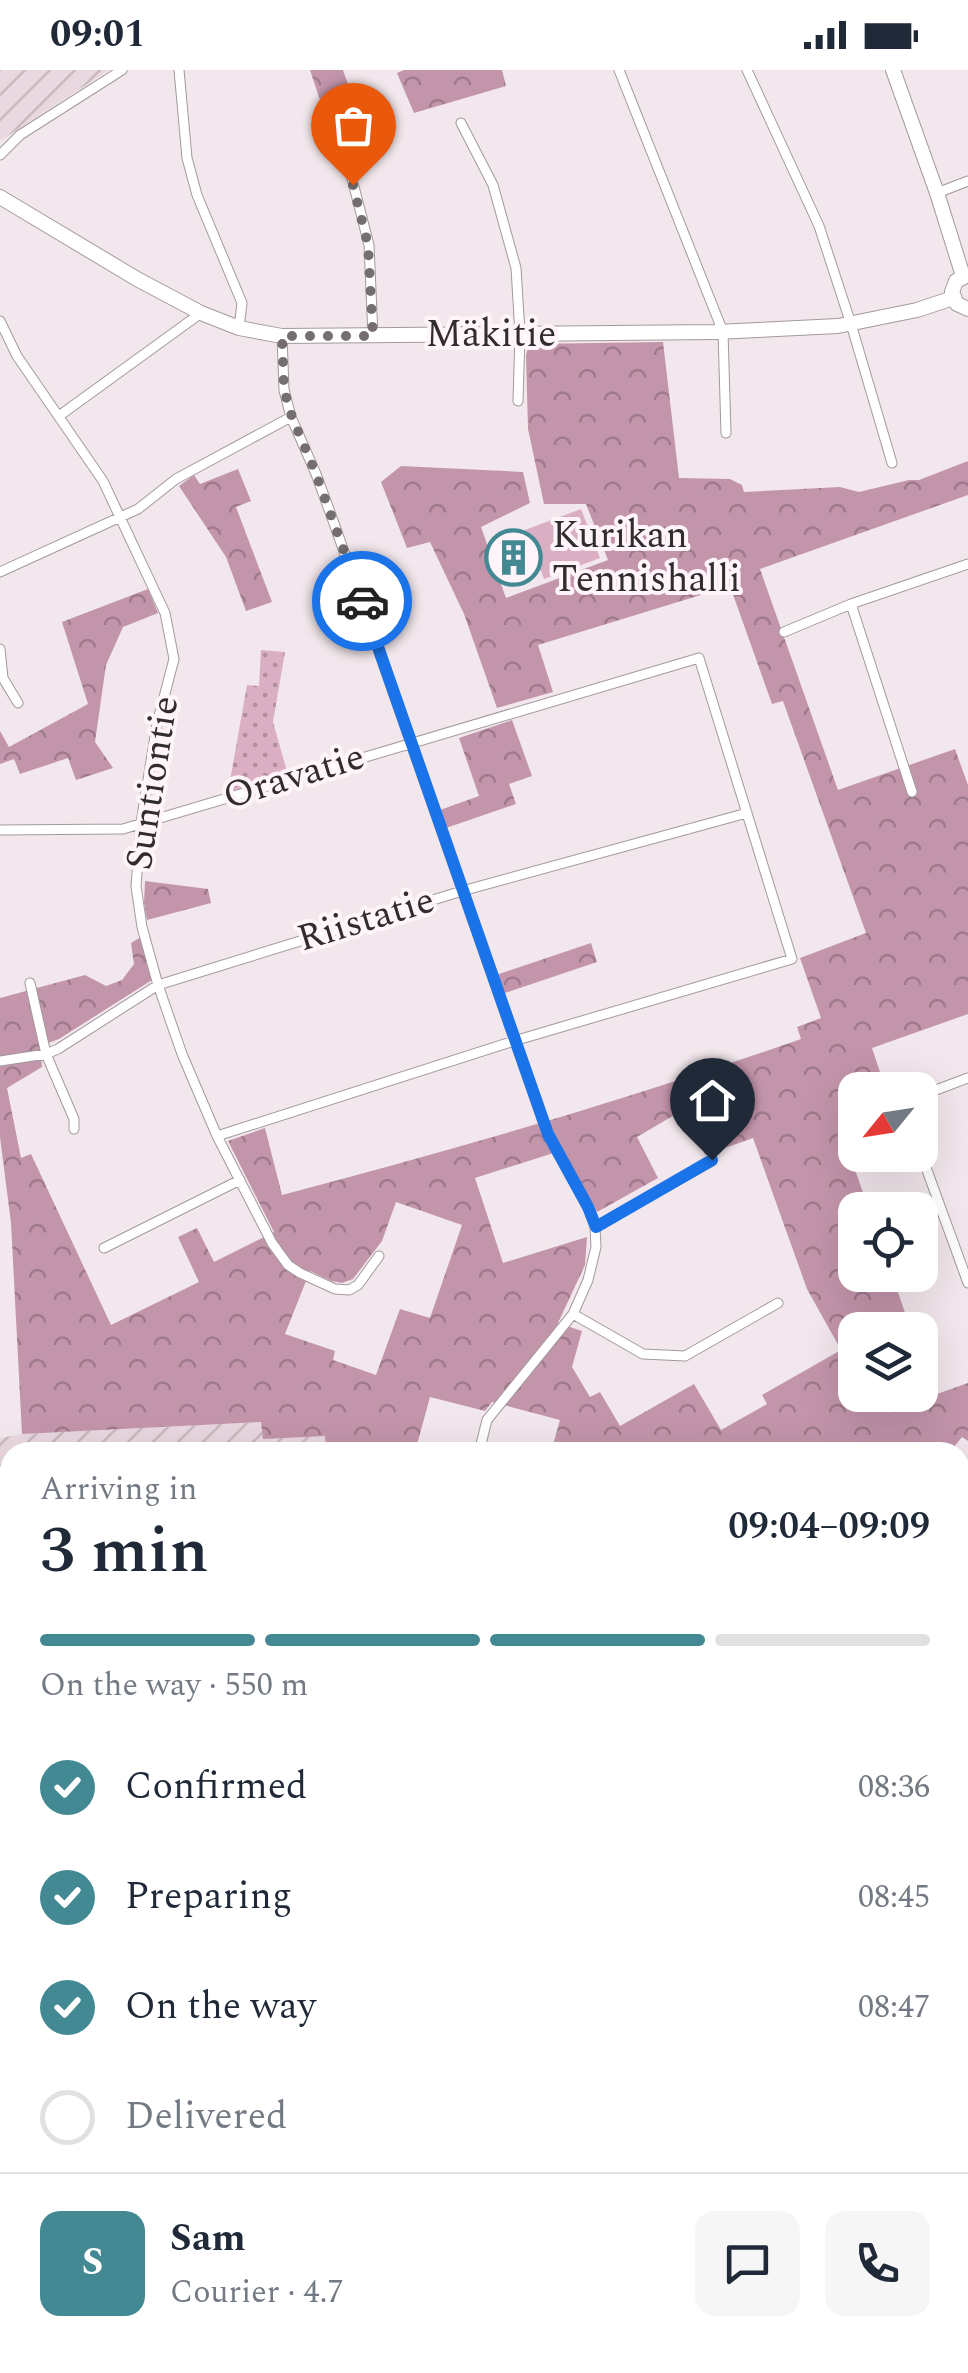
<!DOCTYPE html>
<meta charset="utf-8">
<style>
:root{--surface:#fff;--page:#f6f6f7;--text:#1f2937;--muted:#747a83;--line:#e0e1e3;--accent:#438994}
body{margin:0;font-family:Spectral,serif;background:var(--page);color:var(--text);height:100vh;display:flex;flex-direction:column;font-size:38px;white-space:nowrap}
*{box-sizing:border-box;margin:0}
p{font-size:32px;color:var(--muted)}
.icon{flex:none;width:55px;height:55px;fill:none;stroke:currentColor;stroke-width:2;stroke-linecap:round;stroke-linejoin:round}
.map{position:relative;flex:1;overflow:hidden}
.panel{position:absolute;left:0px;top:1372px;width:970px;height:932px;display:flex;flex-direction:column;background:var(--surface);border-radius:30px 30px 0 0;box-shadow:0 10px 40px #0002}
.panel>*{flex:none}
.needle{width:65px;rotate:240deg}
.tools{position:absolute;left:838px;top:1002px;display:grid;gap:20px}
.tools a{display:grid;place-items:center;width:100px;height:100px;border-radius:20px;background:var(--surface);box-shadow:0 10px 40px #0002;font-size:50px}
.pin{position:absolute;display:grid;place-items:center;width:85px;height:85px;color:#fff;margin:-102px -42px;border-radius:50% 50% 50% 0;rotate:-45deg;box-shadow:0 0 10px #0007}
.pin .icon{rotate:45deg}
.courier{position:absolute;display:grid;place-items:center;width:100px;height:100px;margin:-50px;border:8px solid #1a73e8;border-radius:50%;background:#fff;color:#222;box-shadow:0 2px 12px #0007}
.headline em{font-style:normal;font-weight:600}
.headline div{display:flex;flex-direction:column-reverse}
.headline{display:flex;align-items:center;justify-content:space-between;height:170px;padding:0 40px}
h1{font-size:65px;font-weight:600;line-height:75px}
.bar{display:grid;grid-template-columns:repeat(4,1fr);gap:15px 10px;align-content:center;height:120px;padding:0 40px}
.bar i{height:12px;border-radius:8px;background:var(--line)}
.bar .on{background:var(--accent)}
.bar p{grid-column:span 4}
.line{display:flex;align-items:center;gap:25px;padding:0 40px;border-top:2px solid var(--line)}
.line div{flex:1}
.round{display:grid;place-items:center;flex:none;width:105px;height:105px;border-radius:20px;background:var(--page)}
ol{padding:0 40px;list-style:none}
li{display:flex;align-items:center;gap:30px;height:110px}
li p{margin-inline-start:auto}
li .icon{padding:10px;border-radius:50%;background:var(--accent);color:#fff;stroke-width:4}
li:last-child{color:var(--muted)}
li i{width:55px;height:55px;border:5px solid var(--line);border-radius:50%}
.status{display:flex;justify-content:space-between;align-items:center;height:70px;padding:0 50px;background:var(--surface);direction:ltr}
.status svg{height:28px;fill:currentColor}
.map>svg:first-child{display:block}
.industrial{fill:url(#industrial-furrows)}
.grass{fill:url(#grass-dots)}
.forest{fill:url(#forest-crowns);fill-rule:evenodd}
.park{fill:#dbafc3}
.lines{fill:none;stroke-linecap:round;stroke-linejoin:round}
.street-casing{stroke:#a3999d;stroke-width:11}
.secondary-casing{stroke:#a3999d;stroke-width:16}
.street{stroke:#fff;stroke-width:9}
.secondary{stroke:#fff;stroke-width:14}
.done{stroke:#756e70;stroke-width:10;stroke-dasharray:0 18}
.route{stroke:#1a73e8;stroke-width:12}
.labels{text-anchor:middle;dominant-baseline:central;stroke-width:8;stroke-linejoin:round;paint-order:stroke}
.street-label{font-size:38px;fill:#312d2e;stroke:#fff4f9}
.poi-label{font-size:38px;fill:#312d2e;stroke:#fff4f9;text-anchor:start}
</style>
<div class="status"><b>09:01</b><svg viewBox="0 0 49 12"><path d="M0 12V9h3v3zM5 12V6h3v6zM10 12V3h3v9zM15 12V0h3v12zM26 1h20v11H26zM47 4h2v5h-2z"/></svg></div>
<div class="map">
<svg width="968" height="2303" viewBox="0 0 968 2303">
<defs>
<pattern id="industrial-furrows" width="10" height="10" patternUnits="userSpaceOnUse" patternTransform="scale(2.5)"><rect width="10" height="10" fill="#ead8e0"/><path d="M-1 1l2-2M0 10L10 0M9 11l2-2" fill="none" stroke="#c9bac0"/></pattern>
<pattern id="grass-dots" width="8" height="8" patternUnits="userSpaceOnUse" patternTransform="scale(2.5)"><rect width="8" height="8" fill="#dbafc3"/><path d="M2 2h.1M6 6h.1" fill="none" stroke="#b28f9f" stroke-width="1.8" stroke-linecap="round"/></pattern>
<pattern id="forest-crowns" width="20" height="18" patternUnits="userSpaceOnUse" patternTransform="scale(2.5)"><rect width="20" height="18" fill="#c395ab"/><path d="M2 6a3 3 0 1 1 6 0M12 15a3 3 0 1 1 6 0" fill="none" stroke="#9f7a8c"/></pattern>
</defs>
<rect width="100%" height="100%" fill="#f2e7ec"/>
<path class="industrial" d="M 0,0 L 109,0 L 0,71 Z
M 262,1352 L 325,1366 L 326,1382 L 10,1382 L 10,2067 L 0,2064 L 0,1368 L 22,1364 Z"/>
<path class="grass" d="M 261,580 L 285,582 L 273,652 L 288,705 L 228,722 L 247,615 L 259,616 Z"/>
<path class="forest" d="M 310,0 L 343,0 L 350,20 L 320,30 Z
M 404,0 L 502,0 L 506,16 L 414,43 L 397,3 Z
M 663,272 L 679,408 L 730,409 L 742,415 L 744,422 L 840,417 L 859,422 L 909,410 L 919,410 L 968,391 L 968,425 L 760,499 L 838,720 L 955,679 L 968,715 L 968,944 L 872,978 L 886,1020 L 855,1020 L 855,1054 L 841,1059 L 869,1140 L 855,1140 L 855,1205 L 892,1205 L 911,1260 L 855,1260 L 855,1325 L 920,1325 L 920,1285 L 934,1325 L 968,1313 L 968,1371 L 962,1367 L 950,1382 L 551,1382 L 560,1350 L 492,1332 L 485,1341 L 430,1327 L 415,1382 L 326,1382 L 325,1366 L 263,1369 L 261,1352 L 22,1364 L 11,1153 L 0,1067 L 0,928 L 85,905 L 106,916 L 122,910 L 134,894 L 131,873 L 141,867 L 152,910 L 59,969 L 40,976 L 42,997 L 7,1018 L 21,1088 L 31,1084 L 111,1255 L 199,1212 L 178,1167 L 197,1158 L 214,1192 L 274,1162 L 228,1071 L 265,1058 L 282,1125 C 457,1079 630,1029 801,969 L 797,957 L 821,948 L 800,888 L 866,863 L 783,631 L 772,634 L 730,516 L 538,575 L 553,622 L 497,638 L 464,544 L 430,472 L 407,478 L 381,412 L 401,396 L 523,402 L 530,433 L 481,457 L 506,528 L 608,490 L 586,434 L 544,434 L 528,359 L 526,285 L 529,274 ZM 688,1037 L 705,1085 L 753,1068 L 807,1219 L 841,1280 L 762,1325 L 767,1334 L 721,1360 L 694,1314 L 620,1356 L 600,1322 L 590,1327 L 572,1297 L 582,1261 L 558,1253 L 585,1195 L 587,1167 L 503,1193 L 475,1108 L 563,1080 L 597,1142 L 658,1108 L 637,1067 ZM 396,1132 L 462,1155 L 430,1248 L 400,1239 L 376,1305 L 333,1290 L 335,1281 L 285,1264 L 310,1201 L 331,1211 L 342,1213 L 353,1209 L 382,1171 Z
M 238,399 L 251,431 L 236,437 L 272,532 L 246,541 L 226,487 L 179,416 L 194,405 L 200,414 Z
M 148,519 L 158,543 L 123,557 L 106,595 L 95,672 L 113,698 L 76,710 L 68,688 L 20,704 L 14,689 L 0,694 L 0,661 L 9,677 L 88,634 L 62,552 Z
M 512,650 L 532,706 L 509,714 L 516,734 L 446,758 L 440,740 L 479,726 L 459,668 Z
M 145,811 L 208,819 L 211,833 L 147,850 L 144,833 Z
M 591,873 L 597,892 L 502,924 L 496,905 Z"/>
<path class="park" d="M 581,439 L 600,488 L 544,509 L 525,460 Z"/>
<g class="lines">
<defs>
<path id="street" d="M 179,0 L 187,88 L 197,125 L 242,233 L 239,258
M 619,0 L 723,262 L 726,363
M 747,0 L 819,156 L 851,254 L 892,393
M 461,53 L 493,115 L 516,198 L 520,264 L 518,331
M 338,54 L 369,175 L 373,266
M 0,85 L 20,65 L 122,0
M 937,123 L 968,111
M 0,251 L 17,286 L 103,411 L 165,543 L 174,589 L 157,654 L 141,753 L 136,816 L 142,857 L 158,915 L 182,984 L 217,1066 L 272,1173 L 288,1195 L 300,1203 L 335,1219 L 349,1220 L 358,1215 L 379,1186
M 282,266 L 284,320 L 291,347 L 316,404 L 335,456 L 547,1063 L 588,1137 L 595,1157 L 596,1177 L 588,1210 L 573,1244 L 487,1350 L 479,1382
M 59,346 L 201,243
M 0,502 L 138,439 L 176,409 L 291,347
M 851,534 L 912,722
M 784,562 L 851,534 L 968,494
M 0,579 L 3,608 L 18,633
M 0,760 L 123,759 L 699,588 L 792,889 L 514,971 L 217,1066
M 30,913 L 46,984 L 74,1049 L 74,1059
M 0,991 L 46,984 L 58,979 L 158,915 L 462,821 L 747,743
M 920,1026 L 968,1008
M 920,1081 L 968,1213
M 595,1157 L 712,1091
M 104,1178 L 240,1110
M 573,1244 L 643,1284 L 685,1286 L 778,1233
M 0,2192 L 10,2195"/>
<path id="secondary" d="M 893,0 L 937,123 L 963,206
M 0,127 L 137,209 L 201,243 L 239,258 L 282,266 L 716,262 L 838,256 L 917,240 L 953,228
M 968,205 L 956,211 L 952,222 L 957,234 L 968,239
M 0,1403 L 10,1599
M 0,2039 L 10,1988"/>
</defs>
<use href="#street" class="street-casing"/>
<use href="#secondary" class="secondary-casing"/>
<use href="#street" class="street"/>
<use href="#secondary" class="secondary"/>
</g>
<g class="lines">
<path class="done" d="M 353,115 L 368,175 L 373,266 L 282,266 L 284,320 L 292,347 L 316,404 L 362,531"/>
<path class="route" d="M 362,531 L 548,1064 L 588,1137 L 596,1157 L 712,1090"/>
</g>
<defs>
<symbol id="building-ring" viewBox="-11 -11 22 22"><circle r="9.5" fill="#fff4f9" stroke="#438994" stroke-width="1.5"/><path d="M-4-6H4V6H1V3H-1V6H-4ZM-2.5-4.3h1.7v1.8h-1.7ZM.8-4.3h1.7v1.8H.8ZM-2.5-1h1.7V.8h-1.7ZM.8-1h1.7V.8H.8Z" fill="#438994"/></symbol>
</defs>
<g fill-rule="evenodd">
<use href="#building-ring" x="482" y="456" width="63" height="63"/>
</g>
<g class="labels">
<g class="street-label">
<text x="491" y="265">Mäkitie</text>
<text transform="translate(294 707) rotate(-17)">Oravatie</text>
<text transform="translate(153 713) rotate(-81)">Suntiontie</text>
<text transform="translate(366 850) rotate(-17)">Riistatie</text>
</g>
<g class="poi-label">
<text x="552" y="466">Kurikan<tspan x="552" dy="44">Tennishalli</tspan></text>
</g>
</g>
</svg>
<div class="tools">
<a><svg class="needle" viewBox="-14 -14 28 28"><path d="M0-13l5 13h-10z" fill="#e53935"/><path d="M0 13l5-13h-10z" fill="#747a83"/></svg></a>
<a><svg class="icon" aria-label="locate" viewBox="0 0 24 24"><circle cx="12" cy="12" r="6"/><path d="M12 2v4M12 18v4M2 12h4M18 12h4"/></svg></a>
<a><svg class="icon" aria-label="layers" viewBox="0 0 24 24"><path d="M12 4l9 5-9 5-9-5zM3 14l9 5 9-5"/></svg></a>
</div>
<div class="pin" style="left:353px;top:115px;background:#ea580c"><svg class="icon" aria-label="bag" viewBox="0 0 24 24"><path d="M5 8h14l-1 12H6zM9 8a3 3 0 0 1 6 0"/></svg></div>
<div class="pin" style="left:712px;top:1090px;background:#1f2937"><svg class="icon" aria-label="home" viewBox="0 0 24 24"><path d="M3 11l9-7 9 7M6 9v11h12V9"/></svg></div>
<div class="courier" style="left:362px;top:531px"><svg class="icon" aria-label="car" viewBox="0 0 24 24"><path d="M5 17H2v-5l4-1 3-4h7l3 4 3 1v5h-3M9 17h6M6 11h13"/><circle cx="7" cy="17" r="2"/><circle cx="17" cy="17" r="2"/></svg></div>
<section class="panel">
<div class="headline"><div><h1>3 min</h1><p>Arriving in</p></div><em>09:04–09:09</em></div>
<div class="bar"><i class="on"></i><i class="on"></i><i class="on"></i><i></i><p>On the way · 550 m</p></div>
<ol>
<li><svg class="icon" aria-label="check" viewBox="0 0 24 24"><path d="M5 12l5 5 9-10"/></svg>Confirmed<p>08:36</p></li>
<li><svg class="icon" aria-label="check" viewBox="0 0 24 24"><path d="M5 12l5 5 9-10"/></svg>Preparing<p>08:45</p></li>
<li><svg class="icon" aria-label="check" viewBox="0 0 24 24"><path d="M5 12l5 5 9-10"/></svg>On the way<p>08:47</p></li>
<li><i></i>Delivered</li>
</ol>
<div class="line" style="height:180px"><b class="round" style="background:var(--accent);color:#fff">S</b><div><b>Sam</b><p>Courier · 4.7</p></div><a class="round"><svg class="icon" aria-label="chat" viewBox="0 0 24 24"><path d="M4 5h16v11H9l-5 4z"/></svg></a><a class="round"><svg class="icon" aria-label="phone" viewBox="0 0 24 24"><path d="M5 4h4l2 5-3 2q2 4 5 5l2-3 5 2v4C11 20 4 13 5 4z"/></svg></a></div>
</section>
</div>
